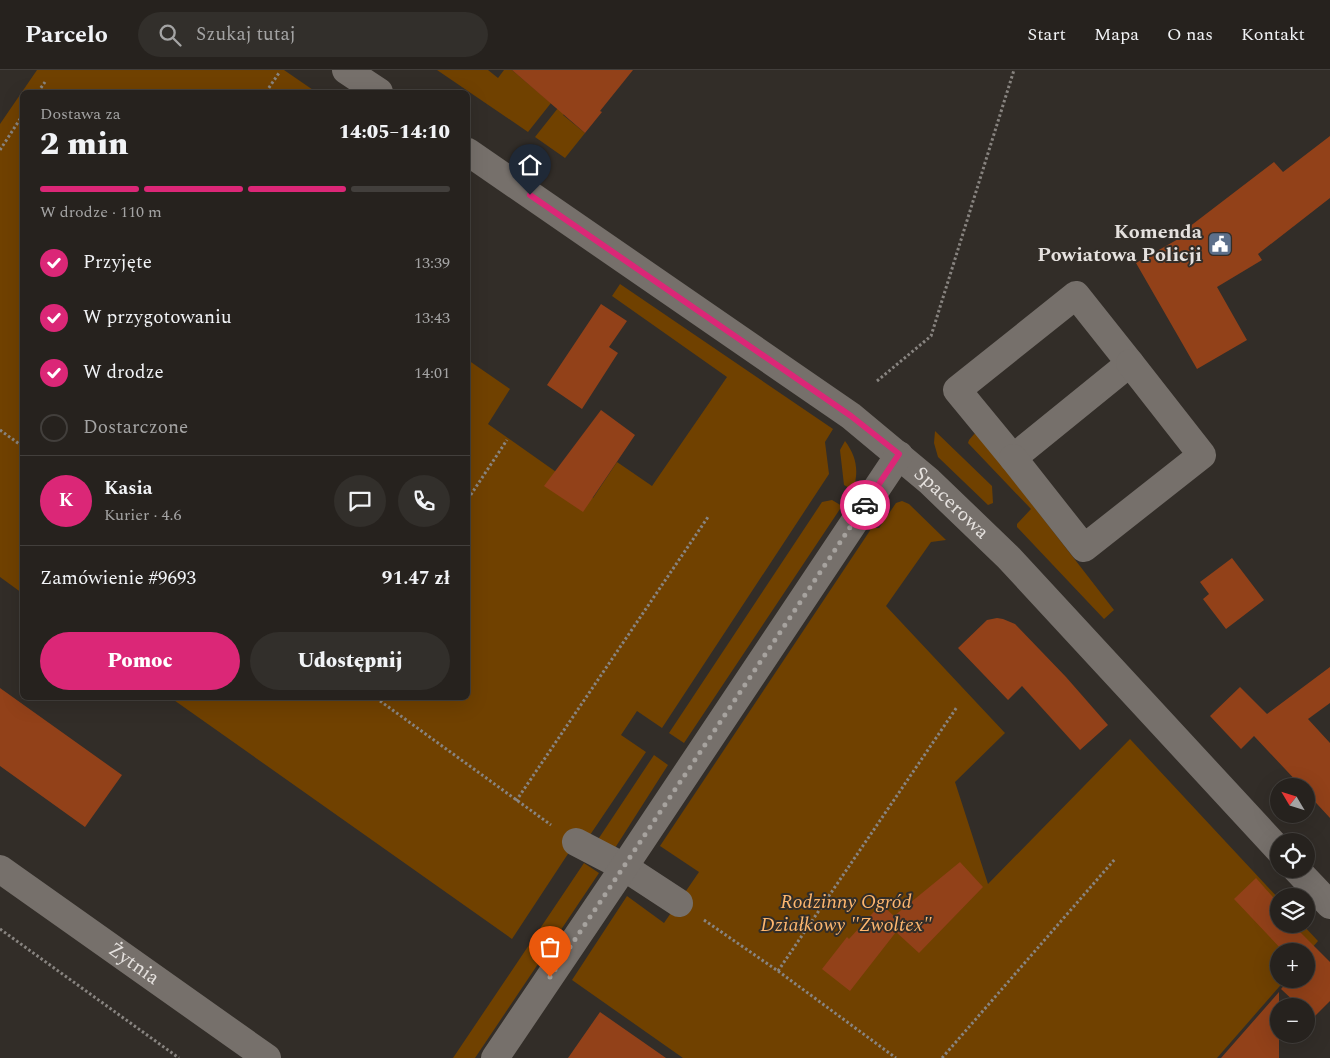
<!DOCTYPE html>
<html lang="pl">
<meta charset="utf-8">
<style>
:root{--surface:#26221e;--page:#322f2b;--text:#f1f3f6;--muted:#a4a4a4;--line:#423f3c;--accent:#db2777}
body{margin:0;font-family:Spectral,serif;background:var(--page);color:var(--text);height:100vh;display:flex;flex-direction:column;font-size:19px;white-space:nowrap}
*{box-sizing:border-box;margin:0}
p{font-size:16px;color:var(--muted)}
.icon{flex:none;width:28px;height:28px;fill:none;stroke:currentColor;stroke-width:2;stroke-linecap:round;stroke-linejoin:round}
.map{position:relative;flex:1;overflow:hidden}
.panel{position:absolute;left:20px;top:20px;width:450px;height:610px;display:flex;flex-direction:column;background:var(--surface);border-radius:8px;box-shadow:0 5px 20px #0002,0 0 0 1px var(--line)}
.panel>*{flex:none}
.needle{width:32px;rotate:308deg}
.buttons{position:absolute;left:1270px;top:708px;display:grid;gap:10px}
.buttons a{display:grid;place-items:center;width:45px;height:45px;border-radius:50%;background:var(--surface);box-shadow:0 5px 20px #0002,0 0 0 1px var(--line);font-size:25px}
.pin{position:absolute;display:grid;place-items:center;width:42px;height:42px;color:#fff;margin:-51px -21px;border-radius:50% 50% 50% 0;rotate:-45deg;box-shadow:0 0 5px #0007}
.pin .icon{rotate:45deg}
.courier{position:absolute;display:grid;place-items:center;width:50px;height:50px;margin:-25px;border:4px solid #db2777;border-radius:50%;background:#fff;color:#222;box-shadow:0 1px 6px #0007}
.overview em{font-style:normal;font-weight:800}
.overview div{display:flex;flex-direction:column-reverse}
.overview{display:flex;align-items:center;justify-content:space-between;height:85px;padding:0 20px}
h1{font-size:32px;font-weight:800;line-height:38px}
.bar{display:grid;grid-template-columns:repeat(4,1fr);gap:8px 5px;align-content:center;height:60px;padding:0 20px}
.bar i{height:6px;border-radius:4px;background:var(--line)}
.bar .active{background:var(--accent)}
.bar p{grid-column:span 4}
.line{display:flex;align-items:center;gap:12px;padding:0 20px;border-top:1px solid var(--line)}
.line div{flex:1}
.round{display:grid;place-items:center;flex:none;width:52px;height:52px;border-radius:26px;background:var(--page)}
ol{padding:0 20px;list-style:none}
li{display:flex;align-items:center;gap:15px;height:55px}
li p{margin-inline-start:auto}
li .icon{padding:5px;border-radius:50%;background:var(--accent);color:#fff;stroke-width:4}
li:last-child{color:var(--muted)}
li i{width:28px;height:28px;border:2px solid var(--line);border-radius:50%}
.cta{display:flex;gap:10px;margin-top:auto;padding:10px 20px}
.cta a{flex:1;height:58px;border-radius:30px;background:var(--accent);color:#fff;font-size:20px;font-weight:800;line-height:58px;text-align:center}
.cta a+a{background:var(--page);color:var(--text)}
header{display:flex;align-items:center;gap:30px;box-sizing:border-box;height:70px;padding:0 25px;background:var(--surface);border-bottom:1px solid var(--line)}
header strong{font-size:24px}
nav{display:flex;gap:28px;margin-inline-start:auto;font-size:18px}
.search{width:350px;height:45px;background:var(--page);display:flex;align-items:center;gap:12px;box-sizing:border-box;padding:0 18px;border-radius:28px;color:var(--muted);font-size:19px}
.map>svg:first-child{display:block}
.green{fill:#704100}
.building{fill:#924119}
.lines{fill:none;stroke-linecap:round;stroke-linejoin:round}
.path{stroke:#888480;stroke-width:3;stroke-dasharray:2.5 2.5;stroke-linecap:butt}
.minor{stroke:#76706b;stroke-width:28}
.done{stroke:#a6a29e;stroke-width:5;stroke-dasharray:0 9}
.route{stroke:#db2777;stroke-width:6}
.labels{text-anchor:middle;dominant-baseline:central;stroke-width:4;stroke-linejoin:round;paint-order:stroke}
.poi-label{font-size:20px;font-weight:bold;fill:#e5e1de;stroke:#322d28;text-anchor:end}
.street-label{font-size:20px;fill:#e5e1de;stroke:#322d28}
.park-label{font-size:20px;font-style:italic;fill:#feb76f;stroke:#322d28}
</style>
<header>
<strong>Parcelo</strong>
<div class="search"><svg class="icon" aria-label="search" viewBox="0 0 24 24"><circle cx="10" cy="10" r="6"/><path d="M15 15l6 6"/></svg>Szukaj tutaj</div>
<nav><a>Start</a><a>Mapa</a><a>O nas</a><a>Kontakt</a></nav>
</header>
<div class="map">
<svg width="1330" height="988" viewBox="0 0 1330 988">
<rect width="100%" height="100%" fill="#322d28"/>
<path class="green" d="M 37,0 L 284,0 L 316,22 L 22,22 L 22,523 L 0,507 L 0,54 Z
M 437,0 L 488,0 L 498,8 L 504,0 L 512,0 L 551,33 L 528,62 Z
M 558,38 L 565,43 L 563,45 L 585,63 L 565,88 L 535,67 Z
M 620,214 L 833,359 L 825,372 L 829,404 L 662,658 L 637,641 L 621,665 L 646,682 L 590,765 L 583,761 L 512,869 L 171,628 L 468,628 L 468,290 L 510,319 L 488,354 L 593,428 L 617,392 L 652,416 L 727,307 L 612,226 Z
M 935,361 L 992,416 L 993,433 L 988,435 L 938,387 L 934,373 Z
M 976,362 L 1114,540 L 1104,549 L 1017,457 L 1017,454 L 1031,439 L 968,373 L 969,370 Z
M 845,371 C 857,387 859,402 853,420 L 844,415 L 840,380 Z
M 832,430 L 842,436 L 684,673 L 669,663 L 822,432 Z
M 902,431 L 909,434 L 946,470 L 931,472 L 886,536 L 1005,663 L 955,712 L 988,814 L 1130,669 L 1279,829 L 1279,854 L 1302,854 L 1318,871 L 1306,885 L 1306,881 L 1279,881 L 1279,909 L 1286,909 L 1217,988 L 683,988 L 572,910 L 627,826 L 664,853 L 699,802 L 660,776 L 873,456 L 876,458 L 879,458 L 896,433 Z
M 654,685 L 668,695 L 615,778 L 597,771 Z
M 584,793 L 599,803 L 475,988 L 453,988 Z"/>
<path class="building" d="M 512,0 L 633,0 L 600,41 L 602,42 L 585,63 Z
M 1330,66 L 1330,128 L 1258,184 L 1262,190 L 1217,217 L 1247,270 L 1197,299 L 1136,193 L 1187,164 L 1189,157 L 1274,92 L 1283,102 Z
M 601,234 L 627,251 L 609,277 L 618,283 L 582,339 L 547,315 Z
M 601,340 L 635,365 L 583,442 L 544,416 Z
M 1232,488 L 1264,530 L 1226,559 L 1203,529 L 1209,524 L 1200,512 Z
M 997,548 L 1003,549 L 1015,554 L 1066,607 L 1108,655 L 1080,680 L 1022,616 L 1008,630 L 958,578 L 987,550 Z
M 1330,597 L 1330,633 L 1308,649 L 1330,673 L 1330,748 L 1306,722 L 1306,716 L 1301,716 L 1254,666 L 1241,679 L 1210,646 L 1240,617 L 1267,644 Z
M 0,618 L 122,705 L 85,757 L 0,696 Z
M 960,792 L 983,817 L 919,883 L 896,862 L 850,921 L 822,899 L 847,867 L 849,869 L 881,834 L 894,846 Z
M 1256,808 L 1279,834 L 1279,854 L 1292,854 L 1330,892 L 1330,931 L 1312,949 L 1306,943 L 1306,936 L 1299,936 L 1281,919 L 1290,909 L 1306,909 L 1306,881 L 1283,881 L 1234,829 Z
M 1279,922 L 1279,988 L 1221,988 Z
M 600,942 L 666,988 L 568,988 Z"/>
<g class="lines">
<path class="path" d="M 38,22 L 45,12
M 266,22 L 279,3
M 0,80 L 22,46
M 877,311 L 931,266 L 1014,0
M 0,360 L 22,376
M 468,429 L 507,370
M 376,628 L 551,755
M 516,731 L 708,447
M 704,850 L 778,901 L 896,988
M 0,859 L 179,988
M 778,901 L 957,637
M 942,988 L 1115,789"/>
<g class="minor">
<path d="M 346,0 L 379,22"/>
<path id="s1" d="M 468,82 L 851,346 L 929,411 L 1009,488 L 1279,780"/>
<path d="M 1076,225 L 1130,293 L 1013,388 L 957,320 Z"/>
<path d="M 1013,388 L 1084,478 L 1202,385 L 1130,293"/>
<path d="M 576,772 L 624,797 L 679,833"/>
<path id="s2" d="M 0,799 L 267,988"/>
<path d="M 1296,799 L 1330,835"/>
<path d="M 495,988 L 616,809 L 899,385"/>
</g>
</g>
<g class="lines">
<path class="done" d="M 550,907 L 865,435"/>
<path class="route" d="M 530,125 L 851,346 L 899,384 L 865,435"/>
</g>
<defs>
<symbol id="civic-square" viewBox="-11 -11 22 22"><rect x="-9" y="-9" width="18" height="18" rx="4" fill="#5c6f8a" stroke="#322d28"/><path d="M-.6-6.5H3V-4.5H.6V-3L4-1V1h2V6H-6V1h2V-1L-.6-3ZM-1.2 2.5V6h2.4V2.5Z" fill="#fff"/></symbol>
</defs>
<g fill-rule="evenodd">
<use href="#civic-square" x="1206" y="160" width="28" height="28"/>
</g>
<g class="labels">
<g class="poi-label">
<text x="1202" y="162">Komenda<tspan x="1202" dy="23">Powiatowa Policji</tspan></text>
</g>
<g class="street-label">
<text stroke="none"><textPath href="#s1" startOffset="598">Spacerowa</textPath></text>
<text stroke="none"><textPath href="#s2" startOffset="164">Żytnia</textPath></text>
</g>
<g class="park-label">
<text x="846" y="832">Rodzinny Ogród<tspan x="846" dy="23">Działkowy "Zwoltex"</tspan></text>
</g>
</g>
</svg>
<div class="buttons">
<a><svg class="needle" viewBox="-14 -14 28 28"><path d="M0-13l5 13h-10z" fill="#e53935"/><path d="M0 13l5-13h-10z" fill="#a4a4a4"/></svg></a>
<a><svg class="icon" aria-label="locate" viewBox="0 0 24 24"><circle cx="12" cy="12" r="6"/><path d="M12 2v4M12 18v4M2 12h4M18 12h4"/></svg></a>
<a><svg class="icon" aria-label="layers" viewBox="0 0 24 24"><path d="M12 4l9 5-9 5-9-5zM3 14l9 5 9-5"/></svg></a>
<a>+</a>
<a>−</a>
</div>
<div class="pin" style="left:550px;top:907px;background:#ea580c"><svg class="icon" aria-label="bag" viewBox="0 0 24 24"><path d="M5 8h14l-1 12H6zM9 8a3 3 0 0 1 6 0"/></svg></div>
<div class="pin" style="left:530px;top:125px;background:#1f2937"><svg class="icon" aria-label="home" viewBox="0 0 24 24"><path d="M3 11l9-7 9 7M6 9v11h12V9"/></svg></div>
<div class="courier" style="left:865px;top:435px"><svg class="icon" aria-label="car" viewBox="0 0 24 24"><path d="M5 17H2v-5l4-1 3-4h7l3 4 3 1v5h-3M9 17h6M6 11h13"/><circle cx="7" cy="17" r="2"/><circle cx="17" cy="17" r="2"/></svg></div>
<section class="panel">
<div class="overview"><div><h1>2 min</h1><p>Dostawa za</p></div><em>14:05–14:10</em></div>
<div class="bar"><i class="active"></i><i class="active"></i><i class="active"></i><i></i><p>W drodze · 110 m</p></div>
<ol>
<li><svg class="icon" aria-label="check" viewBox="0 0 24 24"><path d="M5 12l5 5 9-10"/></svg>Przyjęte<p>13:39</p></li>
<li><svg class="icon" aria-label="check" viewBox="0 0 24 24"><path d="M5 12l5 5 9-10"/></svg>W przygotowaniu<p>13:43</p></li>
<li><svg class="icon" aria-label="check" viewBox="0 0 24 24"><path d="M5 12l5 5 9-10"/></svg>W drodze<p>14:01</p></li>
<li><i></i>Dostarczone</li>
</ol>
<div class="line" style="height:90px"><b class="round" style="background:var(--accent);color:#fff">K</b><div><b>Kasia</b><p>Kurier · 4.6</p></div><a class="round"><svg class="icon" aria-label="chat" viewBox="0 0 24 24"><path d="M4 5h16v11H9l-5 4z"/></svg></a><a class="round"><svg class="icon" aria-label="phone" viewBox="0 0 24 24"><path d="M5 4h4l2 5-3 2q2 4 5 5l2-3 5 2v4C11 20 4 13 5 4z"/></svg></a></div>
<div class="line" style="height:65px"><div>Zamówienie #9693</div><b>91.47 zł</b></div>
<div class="cta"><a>Pomoc</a><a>Udostępnij</a></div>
</section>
</div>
